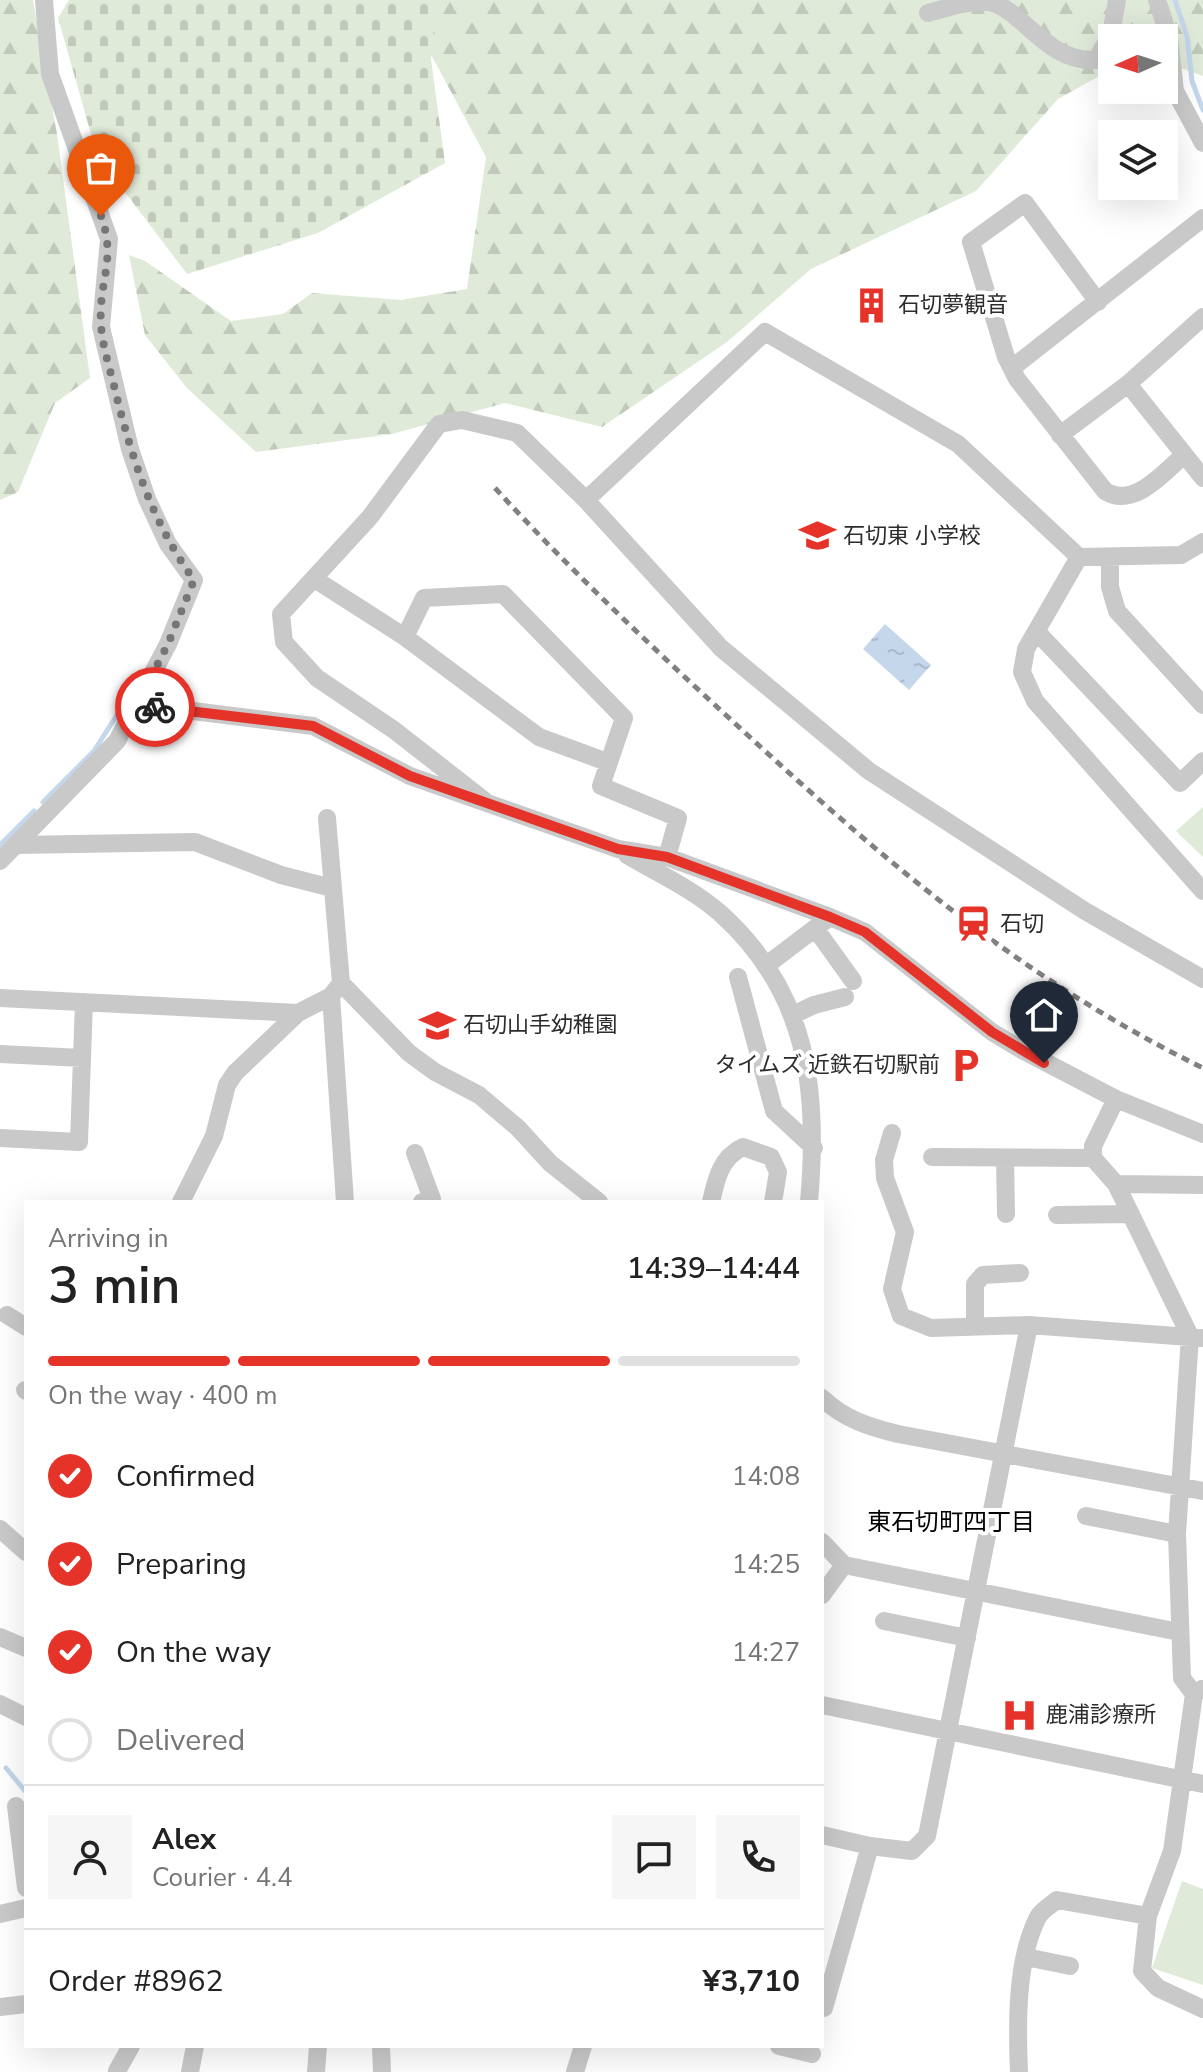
<!DOCTYPE html>
<meta charset="utf-8">
<style>
:root{--surface:#fff;--page:#f6f6f6;--text:#222;--muted:#767676;--line:#e0e0e0;--accent:#e6332a}
body{margin:0;font-family:"Nunito Sans","Noto Sans JP",sans-serif;background:var(--page);color:var(--text);height:100vh;display:flex;flex-direction:column;font-size:30px;white-space:nowrap}
*{box-sizing:border-box;margin:0}
p{font-size:26px;color:var(--muted)}
.icon{flex:none;width:44px;height:44px;fill:none;stroke:currentColor;stroke-width:2;stroke-linecap:round;stroke-linejoin:round}
.map{position:relative;flex:1;overflow:hidden}
.details{position:absolute;left:24px;top:1200px;width:800px;height:848px;display:flex;flex-direction:column;background:var(--surface);border-radius:0px;box-shadow:0 8px 32px #0002}
.details>*{flex:none}
.needle{width:52px;rotate:267deg}
.controls{position:absolute;left:1098px;top:24px;display:grid;gap:16px}
.controls a{display:grid;place-items:center;width:80px;height:80px;border-radius:0px;background:var(--surface);box-shadow:0 8px 32px #0002;font-size:40px}
.pin{position:absolute;display:grid;place-items:center;width:68px;height:68px;color:#fff;margin:-82px -34px;border-radius:50% 50% 50% 0;rotate:-45deg;box-shadow:0 0 8px #0007}
.pin .icon{rotate:45deg}
.courier{position:absolute;display:grid;place-items:center;width:80px;height:80px;margin:-40px;border:6px solid #e6332a;border-radius:50%;background:#fff;color:#222;box-shadow:0 2px 10px #0007}
.overview em{font-style:normal;font-weight:600}
.overview div{display:flex;flex-direction:column-reverse}
.overview{display:flex;align-items:center;justify-content:space-between;height:136px;padding:0 24px}
h1{font-size:52px;font-weight:600;line-height:60px}
.bar{display:grid;grid-template-columns:repeat(4,1fr);gap:12px 8px;align-content:center;height:96px;padding:0 24px}
.bar i{height:10px;border-radius:6px;background:var(--line)}
.bar .current{background:var(--accent)}
.bar p{grid-column:span 4}
.line{display:flex;align-items:center;gap:20px;padding:0 24px;border-top:2px solid var(--line)}
.line div{flex:1}
.round{display:grid;place-items:center;flex:none;width:84px;height:84px;border-radius:0px;background:var(--page)}
ol{padding:0 24px;list-style:none}
li{display:flex;align-items:center;gap:24px;height:88px}
li p{margin-inline-start:auto}
li .icon{padding:8px;border-radius:50%;background:var(--accent);color:#fff;stroke-width:4}
li:last-child{color:var(--muted)}
li i{width:44px;height:44px;border:4px solid var(--line);border-radius:50%}
.map>svg:first-child{display:block}
.forest{fill:url(#forest-firs)}
.cemetery{fill:url(#cemetery-stones)}
.park{fill:#e0ead9}
.water{fill:url(#water-ripples)}
.lines{fill:none;stroke-linecap:round;stroke-linejoin:round}
.stream{stroke:#c4d7eb;stroke-width:5}
.minor{stroke:#c9c9c9;stroke-width:18}
.rail{stroke:#818181;stroke-width:5;stroke-dasharray:8 6;stroke-linecap:butt}
.done{stroke:#767676;stroke-width:8;stroke-dasharray:0 14.4}
.route{stroke:#e6332a;stroke-width:10}
.labels{text-anchor:middle;dominant-baseline:central;stroke-width:8;stroke-linejoin:round;paint-order:stroke}
.poi-label{font-size:22px;fill:#2c2c2c;stroke:#fff;text-anchor:start}
.neighbourhood-label{font-size:24px;fill:#000;stroke:#fff}
</style>
<div class="map">
<svg width="1203" height="2072" viewBox="0 0 1203 2072">
<defs>
<pattern id="forest-firs" width="22" height="20" patternUnits="userSpaceOnUse" patternTransform="scale(2)"><rect width="22" height="20" fill="#e0ead9"/><path d="M5 1l3.5 6h-7zM16 11l3.5 6h-7z" fill="#c0c9ba"/></pattern>
<pattern id="cemetery-stones" width="16" height="16" patternUnits="userSpaceOnUse" patternTransform="scale(2)"><rect width="16" height="16" fill="#e0ead9"/><path d="M2 7V4a2 2 0 0 1 4 0v3zM10 15v-3a2 2 0 0 1 4 0v3z" fill="#c0c9ba"/></pattern>
<pattern id="water-ripples" width="26" height="14" patternUnits="userSpaceOnUse" patternTransform="scale(2)"><rect width="26" height="14" fill="#c4d7eb"/><path d="M2 4q2-2 4 0t4 0M15 11q2-2 4 0t4 0" fill="none" stroke="#a9b9ca"/></pattern>
</defs>
<rect width="100%" height="100%" fill="#fff"/>
<path class="forest" d="M 0,0 L 33,0 L 57,134 L 90,378 L 55,403 L 18,492 L 0,500 Z
M 432,0 L 1203,0 L 1203,76 L 1164,62 L 1164,38 L 1112,38 L 1112,69 L 1058,99 L 976,191 L 811,269 L 727,342 L 602,427 L 505,403 L 392,434 L 256,452 L 187,388 L 145,335 L 129,255 L 145,261 L 231,321 L 283,314 L 312,293 L 401,300 L 467,289 L 486,157 L 428,49 Z"/>
<path class="cemetery" d="M 69,0 L 436,0 L 431,59 L 445,163 L 318,233 L 187,274 L 97,155 L 58,18 Z"/>
<path class="park" d="M 1203,807 L 1203,857 L 1176,831 Z
M 1182,1881 L 1203,1889 L 1203,1985 L 1152,1968 Z"/>
<path class="water" d="M 885,624 L 931,665 L 909,690 L 863,649 Z"/>
<g class="lines">
<path class="stream" d="M 1175,0 L 1187,36 L 1192,81 L 1203,110
M 43,802 L 94,751 L 117,715
M 0,845 L 34,811
M 6,1768 L 26,1792"/>
<path class="minor" d="M 1157,0 L 1169,37 L 1175,91 L 1203,143
M 928,13 C 947,8 970,0 989,2 C 1022,8 1046,63 1096,60 L 1111,34 L 1117,0
M 1098,302 L 1025,203 L 971,242 L 1006,357 L 1017,379 L 1105,491 C 1134,509 1163,473 1184,455
M 1203,317 L 1128,384 L 1203,478
M 1012,368 L 1203,218
M 1060,435 L 1128,384
M 586,500 L 765,332 L 958,444 L 1079,557 L 1026,649 L 1022,672 L 1035,701 L 1203,891
M 1079,557 L 1181,555 L 1203,542
M 1110,557 L 1110,587 L 1117,611 L 1203,705
M 316,580 L 405,637 L 539,737 L 607,762
M 1037,632 L 1180,783 L 1203,761
M 405,637 L 424,598 L 503,594 L 624,718 L 601,786 L 678,818 L 667,857
M 137,704 L 313,726 L 410,776 L 618,849 L 667,857 L 830,917 L 865,932 L 992,1032 L 1022,1050 L 1116,1099 L 1203,1134
M 485,801 L 394,730 L 317,678 L 284,642 L 281,614 L 370,517 L 439,424 L 462,420 L 517,433 L 586,500 L 721,648 L 869,771 L 1085,911 L 1203,979
M 327,818 L 341,983 L 409,1053 L 435,1072 L 479,1095 L 518,1128 L 550,1163 L 599,1202
M 17,845 L 195,842 L 281,875 L 332,888
M 627,855 C 657,873 693,889 720,913 C 808,992 819,1089 809,1202
M 0,861 L 117,741 L 168,644 L 194,580 L 168,544 L 147,499 L 130,449 L 101,327 L 109,239 L 50,74 L 44,0
M 815,928 L 853,981
M 768,964 L 830,917
M 738,977 L 774,1111 L 814,1148
M 331,996 L 345,1202
M 0,998 L 298,1013
M 793,1015 L 814,1005 L 845,997
M 0,1054 L 82,1058
M 1116,1099 L 1093,1146 L 1093,1158 L 1116,1184 L 1190,1336 L 1177,1534 L 1182,1678 L 1194,1694
M 892,1133 L 884,1160 L 885,1178 L 905,1232 L 892,1289 L 901,1316 L 931,1328 L 1029,1325 L 1203,1338
M 0,1138 L 79,1142 L 84,1002
M 415,1153 L 432,1199 L 422,1202
M 932,1157 L 1093,1158
M 1005,1158 L 1006,1214
M 1116,1184 L 1203,1185
M 181,1202 L 214,1136 L 227,1085 L 235,1073 L 298,1013 L 331,996 L 341,983
M 711,1202 C 716,1179 721,1157 743,1147 L 771,1157 L 778,1172 L 773,1202
M 1057,1215 L 1131,1214
M 7,1315 L 26,1327
M 975,1327 L 975,1284 L 983,1275 L 1020,1273
M 25,1390 L 26,1391
M 822,1398 C 844,1419 869,1427 898,1434 L 1203,1491
M 1086,1516 L 1177,1534
M 0,1529 L 26,1552
M 822,1542 L 844,1565 L 1179,1632
M 822,1595 L 844,1565
M 884,1621 L 967,1638
M 0,1637 L 26,1648
M 0,1704 L 26,1717
M 822,1705 L 1203,1784
M 16,1806 L 26,1888
M 822,1835 L 870,1846
M 0,1914 L 26,1908
M 1148,1916 L 1142,1971 L 1158,1988 L 1203,2009
M 1026,1957 L 1070,1966
M 0,2007 L 26,2004
M 824,2008 L 870,1846 L 912,1851 L 927,1836 L 1029,1325
M 381,2046 L 382,2072
M 779,2046 L 812,2054
M 117,2071 L 131,2046
M 190,2072 L 195,2046
M 316,2072 L 318,2046
M 575,2072 L 583,2046
M 1019,2072 C 1017,2024 1016,1960 1038,1917 C 1042,1910 1051,1905 1057,1900 L 1148,1916 L 1172,1851 L 1194,1694 L 1202,1689"/>
<path class="rail" d="M 495,488 C 573,573 656,651 741,729 C 888,864 1022,979 1203,1068"/>
</g>
<g class="lines">
<path class="done" d="M 101,216 C 117,260 98,282 101,324 C 102,346 110,368 115,390 C 132,459 152,522 194,580 L 168,644 L 137,704 L 155,707"/>
<path class="route" d="M 155,707 L 313,726 L 410,776 L 618,849 L 667,857 L 830,917 L 865,932 L 992,1032 L 1044,1063"/>
</g>
<defs>
<symbol id="building-bare" viewBox="-9 -9 18 18"><path d="M-4-6H4V6H1V3H-1V6H-4ZM-2.5-4.3h1.7v1.8h-1.7ZM.8-4.3h1.7v1.8H.8ZM-2.5-1h1.7V.8h-1.7ZM.8-1h1.7V.8H.8Z" fill="#e6332a" stroke="#fff" stroke-width="2.5" paint-order="stroke"/></symbol>
<symbol id="school-bare" viewBox="-9 -9 18 18"><path d="M0-5L7-2L0 1L-7-2ZM-4 1L0 2.5L4 1V4Q0 6-4 4Z" fill="#e6332a" stroke="#fff" stroke-width="2.5" paint-order="stroke"/></symbol>
<symbol id="station-bare" viewBox="-9 -9 18 18"><path d="M-3-6H3Q5-6 5-4V2Q5 4 3 4L4.5 6H3L1.5 4h-3L-3 6H-4.5L-3 4Q-5 4-5 2V-4Q-5-6-3-6ZM-3.5-4v3h7v-3ZM-3.5 1v1.5H-2V1ZM2 1v1.5H3.5V1Z" fill="#e6332a" stroke="#fff" stroke-width="2.5" paint-order="stroke"/></symbol>
<symbol id="parking-bare" viewBox="-9 -9 18 18"><path d="M-3.5-5.5H1a3.5 3.5 0 0 1 0 7H-1V5.5H-3.5ZM-1-3.4V-.6H.8a1.4 1.4 0 0 0 0-2.8Z" fill="#e6332a" stroke="#fff" stroke-width="2.5" paint-order="stroke"/></symbol>
<symbol id="hospital-bare" viewBox="-9 -9 18 18"><path d="M-5-5h3v3.5h4V-5h3V5h-3V1.5h-4V5h-3Z" fill="#e6332a" stroke="#fff" stroke-width="2.5" paint-order="stroke"/></symbol>
</defs>
<g fill-rule="evenodd">
<use href="#building-bare" x="846" y="280" width="51" height="51"/>
<use href="#school-bare" x="792" y="510" width="51" height="51"/>
<use href="#station-bare" x="948" y="898" width="51" height="51"/>
<use href="#school-bare" x="412" y="1000" width="51" height="51"/>
<use href="#parking-bare" x="940" y="1040" width="51" height="51"/>
<use href="#hospital-bare" x="994" y="1690" width="51" height="51"/>
</g>
<g class="labels">
<g class="poi-label">
<text x="898" y="305">石切夢観音</text>
<text x="843" y="536">石切東 小学校</text>
<text x="1000" y="924">石切</text>
<text x="463" y="1025">石切山手幼稚園</text>
<text x="940" y="1065" text-anchor="end">タイムズ 近鉄石切駅前</text>
<text x="1046" y="1715">鹿浦診療所</text>
</g>
<g class="neighbourhood-label">
<text x="951" y="1522">東石切町四丁目</text>
</g>
</g>
</svg>
<div class="controls">
<a><svg class="needle" viewBox="-14 -14 28 28"><path d="M0-13l5 13h-10z" fill="#e53935"/><path d="M0 13l5-13h-10z" fill="#767676"/></svg></a>
<a><svg class="icon" aria-label="layers" viewBox="0 0 24 24"><path d="M12 4l9 5-9 5-9-5zM3 14l9 5 9-5"/></svg></a>
</div>
<div class="pin" style="left:101px;top:216px;background:#ea580c"><svg class="icon" aria-label="bag" viewBox="0 0 24 24"><path d="M5 8h14l-1 12H6zM9 8a3 3 0 0 1 6 0"/></svg></div>
<div class="pin" style="left:1044px;top:1063px;background:#1f2937"><svg class="icon" aria-label="home" viewBox="0 0 24 24"><path d="M3 11l9-7 9 7M6 9v11h12V9"/></svg></div>
<div class="courier" style="left:155px;top:707px"><svg class="icon" aria-label="bike" viewBox="0 0 24 24"><circle cx="6" cy="16" r="4"/><circle cx="18" cy="16" r="4"/><path d="M6 16l4-8h5l3 8M10 8l3 8H6M13 5h3"/></svg></div>
<section class="details">
<div class="overview"><div><h1>3 min</h1><p>Arriving in</p></div><em>14:39–14:44</em></div>
<div class="bar"><i class="current"></i><i class="current"></i><i class="current"></i><i></i><p>On the way · 400 m</p></div>
<ol>
<li><svg class="icon" aria-label="check" viewBox="0 0 24 24"><path d="M5 12l5 5 9-10"/></svg>Confirmed<p>14:08</p></li>
<li><svg class="icon" aria-label="check" viewBox="0 0 24 24"><path d="M5 12l5 5 9-10"/></svg>Preparing<p>14:25</p></li>
<li><svg class="icon" aria-label="check" viewBox="0 0 24 24"><path d="M5 12l5 5 9-10"/></svg>On the way<p>14:27</p></li>
<li><i></i>Delivered</li>
</ol>
<div class="line" style="height:144px"><a class="round"><svg class="icon" aria-label="person" viewBox="0 0 24 24"><circle cx="12" cy="8" r="4"/><path d="M4 21q1-7 8-7t8 7"/></svg></a><div><b>Alex</b><p>Courier · 4.4</p></div><a class="round"><svg class="icon" aria-label="chat" viewBox="0 0 24 24"><path d="M4 5h16v11H9l-5 4z"/></svg></a><a class="round"><svg class="icon" aria-label="phone" viewBox="0 0 24 24"><path d="M5 4h4l2 5-3 2q2 4 5 5l2-3 5 2v4C11 20 4 13 5 4z"/></svg></a></div>
<div class="line" style="height:104px"><div>Order #8962</div><b>¥3,710</b></div>
</section>
</div>
